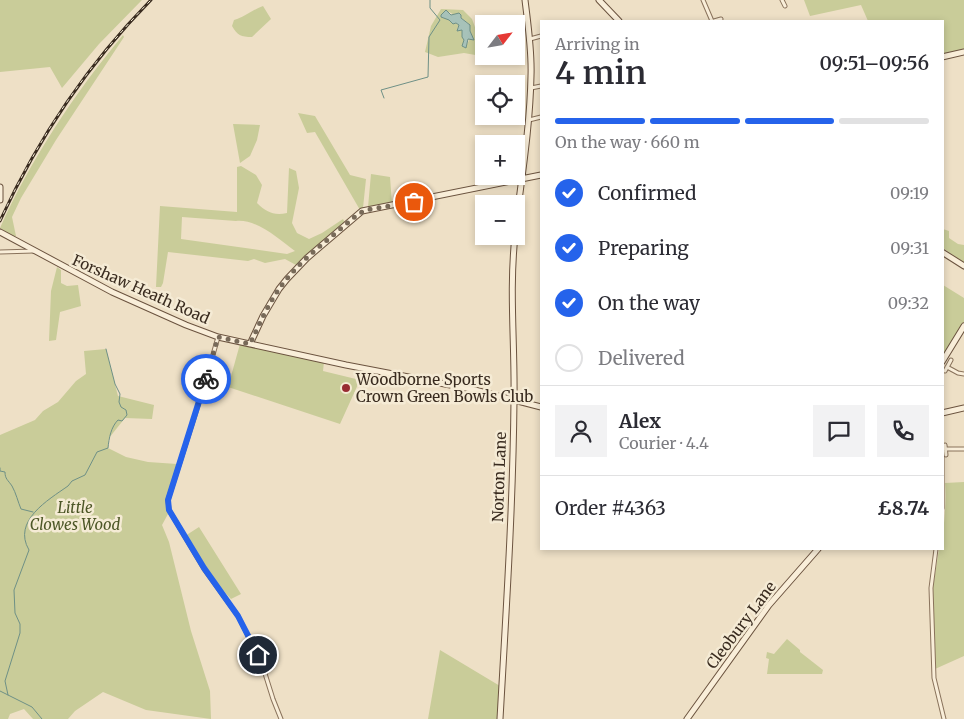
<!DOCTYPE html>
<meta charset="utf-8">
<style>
:root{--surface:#fff;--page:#f2f2f3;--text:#2b2b33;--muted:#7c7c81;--line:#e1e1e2;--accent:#2563eb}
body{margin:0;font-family:Merriweather,serif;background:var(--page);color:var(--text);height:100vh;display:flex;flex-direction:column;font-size:19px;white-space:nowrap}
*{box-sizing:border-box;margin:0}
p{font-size:16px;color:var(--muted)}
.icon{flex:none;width:28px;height:28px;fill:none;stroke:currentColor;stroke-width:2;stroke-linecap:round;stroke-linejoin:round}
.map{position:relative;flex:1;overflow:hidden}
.side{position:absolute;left:540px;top:20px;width:404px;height:530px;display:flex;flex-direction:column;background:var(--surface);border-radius:0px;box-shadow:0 2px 8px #0003}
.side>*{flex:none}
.needle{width:32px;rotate:59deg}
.tools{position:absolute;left:475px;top:15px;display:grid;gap:10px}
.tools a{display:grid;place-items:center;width:50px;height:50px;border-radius:0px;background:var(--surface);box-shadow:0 2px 8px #0003;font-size:25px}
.pin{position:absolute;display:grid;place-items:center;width:42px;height:42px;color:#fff;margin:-21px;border:2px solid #fff;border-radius:50%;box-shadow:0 1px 5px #0007}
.courier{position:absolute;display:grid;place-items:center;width:50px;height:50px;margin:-25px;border:4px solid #2563eb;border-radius:50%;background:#fff;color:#222;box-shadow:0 1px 6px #0007}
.head em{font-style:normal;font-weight:600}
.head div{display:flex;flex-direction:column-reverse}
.head{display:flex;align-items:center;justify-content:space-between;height:85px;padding:0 15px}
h1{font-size:32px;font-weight:600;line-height:38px}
.bar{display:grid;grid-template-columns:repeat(4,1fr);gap:8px 5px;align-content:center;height:60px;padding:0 15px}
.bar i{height:6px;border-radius:4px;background:var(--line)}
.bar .active{background:var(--accent)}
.bar p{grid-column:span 4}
.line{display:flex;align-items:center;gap:12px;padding:0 15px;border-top:1px solid var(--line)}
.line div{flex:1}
.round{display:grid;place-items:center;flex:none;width:52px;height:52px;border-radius:0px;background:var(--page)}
ol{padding:0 15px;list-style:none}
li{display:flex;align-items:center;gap:15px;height:55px}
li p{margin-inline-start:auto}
li .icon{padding:5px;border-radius:50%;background:var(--accent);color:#fff;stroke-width:4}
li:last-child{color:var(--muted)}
li i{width:28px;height:28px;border:2px solid var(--line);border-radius:50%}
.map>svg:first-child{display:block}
.green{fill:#c9cc99;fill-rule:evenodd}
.water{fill:#a7c2b9;stroke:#6e9086}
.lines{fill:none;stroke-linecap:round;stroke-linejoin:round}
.stream{stroke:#6e9086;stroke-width:1}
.street-casing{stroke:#89725b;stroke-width:5}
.secondary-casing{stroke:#6b533f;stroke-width:7}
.street{stroke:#f9eed9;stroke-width:3}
.secondary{stroke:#f9eed9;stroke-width:5}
.rail-casing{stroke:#392b1f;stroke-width:3}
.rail{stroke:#f5ebd5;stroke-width:1;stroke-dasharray:4;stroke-linecap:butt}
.done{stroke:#786a59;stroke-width:5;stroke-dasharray:0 9}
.route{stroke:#2563eb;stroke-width:6}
.poi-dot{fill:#982c32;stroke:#f5ebd5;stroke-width:2}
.labels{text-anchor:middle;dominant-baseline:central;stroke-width:5;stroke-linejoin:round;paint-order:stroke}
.street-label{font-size:15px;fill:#392b1f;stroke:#f5ebd5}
.poi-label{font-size:15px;fill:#392b1f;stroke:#f5ebd5;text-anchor:start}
.park-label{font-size:15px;font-style:italic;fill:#4c5626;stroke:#f5ebd5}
</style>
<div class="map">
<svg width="964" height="719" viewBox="0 0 964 719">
<rect width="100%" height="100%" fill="#eee0c6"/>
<path class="green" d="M 0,0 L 142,0 L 99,44 L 62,88 L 50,67 L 0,72 Z
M 804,0 L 964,0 L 964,49 L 943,54 L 942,21 L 868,21 L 861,5 L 810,16 Z
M 263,6 L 271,19 L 252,37 C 241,37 237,35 232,26 L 234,20 C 245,17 252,10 263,6 Z
M 441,9 L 463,10 L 472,19 L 483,49 L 481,56 L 464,53 L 438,57 L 425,52 L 431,26 ZM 449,12 L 464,20 L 470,25 L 470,31 L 472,35 L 466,46 L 462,30 L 457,29 L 459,25 L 449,20 Z
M 123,35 L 124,37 L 56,140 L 21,198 L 12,217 L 16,236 L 13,237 L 0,228 C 31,159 74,94 123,35 Z
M 298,113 L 315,116 L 350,175 L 366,179 L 363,208 L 360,210 L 315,132 L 307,133 Z
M 233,124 L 260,125 L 257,140 L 250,156 L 240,163 Z
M 241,166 L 256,175 L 262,185 L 257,203 C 266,212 274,216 287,213 L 289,168 L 296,171 L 299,188 L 292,223 L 297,233 L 309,239 L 322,233 L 343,219 L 345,223 L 296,265 L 285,259 L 265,263 L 254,259 L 248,261 L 168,252 L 163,283 L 161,287 L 156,287 L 160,206 L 237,212 L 237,167 ZM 182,217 L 236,221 C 258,219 278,239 295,251 L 287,254 L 181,239 Z
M 371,174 L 390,177 L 392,204 L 368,207 Z
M 943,229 L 949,231 L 949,238 L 958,244 L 964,245 L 964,263 L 943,248 Z
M 57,267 L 61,270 L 61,283 L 67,286 L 78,285 L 81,306 L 60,312 L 56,340 L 49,341 L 51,291 Z
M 943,285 L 964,298 L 964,322 L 943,358 Z
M 240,344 L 324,362 L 323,371 L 360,380 L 340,424 L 228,387 Z
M 106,349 L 118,396 L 154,405 L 152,419 L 125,418 L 109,438 L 108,448 L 126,457 L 148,462 L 177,464 L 166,500 L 168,514 L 162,525 L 169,542 L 191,631 L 210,691 L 211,719 L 146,710 L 103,692 L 75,711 L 68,719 L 33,719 L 24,709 L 10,714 L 8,719 L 0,719 L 0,435 L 35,420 L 43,411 L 58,402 L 76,381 L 86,374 L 84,351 Z
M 964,482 L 964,656 L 935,669 L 933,587 L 939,549 L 942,549 C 943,527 947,505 945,483 Z
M 199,527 L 241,594 L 231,599 L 221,588 L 185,536 Z
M 787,639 L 800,650 L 800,652 L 823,670 L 822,674 L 767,674 L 769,659 L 766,658 L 767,652 L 774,654 Z
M 440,650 L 500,686 L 497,719 L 428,719 Z"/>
<path class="water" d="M 446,10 L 451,15 L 459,13 L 461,15 L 461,18 L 470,25 L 470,31 L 474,40 L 468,39 L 466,48 L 462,46 L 464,40 L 462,37 L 462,30 L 457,31 L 459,25 L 456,23 L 453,24 L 449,20 L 441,17 L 441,15 Z"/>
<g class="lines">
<path class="stream" d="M 384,98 L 381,90 L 428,77 L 429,37 L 440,20 L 430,8 L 430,0
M 0,468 L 0,471 L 5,472 C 5,479 8,480 12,486 C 16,493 18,502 21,509 L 33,512
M 0,691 L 32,707 L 42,719
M 8,695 L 5,681 L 20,633 L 20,624 L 15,613 L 14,590 L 29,550 C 12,521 48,500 68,486 L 72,481 L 85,475 L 97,452 L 108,448 C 109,438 111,427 118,420 L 122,421 L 127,415 L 126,410 L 121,407 L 119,402 L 120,394 L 115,384 L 106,349"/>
<defs>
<path id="street" d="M 703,0 L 712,21
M 782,0 L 785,6
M 714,21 L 721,19
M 530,39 L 541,36
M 531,88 L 541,86
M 529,120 L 541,117
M 0,252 L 34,251
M 218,337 L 203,390 L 168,500 L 169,510 L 204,569 L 238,616 L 262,664 L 273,699 L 281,719
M 947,367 L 958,373 L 964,374
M 945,371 L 951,360
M 945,445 L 946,455
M 945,449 L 964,449
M 942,457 L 942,508
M 936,549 L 931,588 L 934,678 L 944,719"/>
<path id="secondary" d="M 599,0 L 619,21
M 942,57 L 964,52
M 0,187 L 0,200
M 516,224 C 522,175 530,126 531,76 C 532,51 528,25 525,0
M 0,232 L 112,292 L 186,325 L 218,337 L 346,365 L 471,389 L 541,407
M 942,252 L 964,266
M 250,344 L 263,316 L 279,289 L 287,279 L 307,258 L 362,211 L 541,175
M 942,362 L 964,326
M 942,413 L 964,408
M 500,719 C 506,613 513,506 514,400 C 515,345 509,291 515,236
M 687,719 L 769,605 L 818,549"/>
</defs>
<use href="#street" class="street-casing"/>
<use href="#secondary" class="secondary-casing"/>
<use href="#street" class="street"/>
<use href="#secondary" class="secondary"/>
<defs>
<path id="rail" d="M 0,221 C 38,138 87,65 151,0"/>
</defs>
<use href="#rail" class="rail-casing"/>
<use href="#rail" class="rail"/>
</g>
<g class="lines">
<path class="done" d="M 206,379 L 218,337 L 250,344 C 259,325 267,306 279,289 C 299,260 331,238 358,214 L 366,210 L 414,202"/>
<path class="route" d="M 206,379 L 168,500 L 169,510 L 204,568 L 238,616 L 258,655"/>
</g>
<circle class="poi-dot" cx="346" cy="388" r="5"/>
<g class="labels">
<g class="street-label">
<text transform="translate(141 289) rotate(24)">Forshaw Heath Road</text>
<text transform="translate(499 477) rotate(-88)">Norton Lane</text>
<text transform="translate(741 625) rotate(-53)">Cleobury Lane</text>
</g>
<g class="poi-label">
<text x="356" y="379">Woodborne Sports<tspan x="356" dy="17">Crown Green Bowls Club</tspan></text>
</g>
<g class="park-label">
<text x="75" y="507">Little<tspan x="75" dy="17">Clowes Wood</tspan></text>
</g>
</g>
</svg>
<div class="tools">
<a><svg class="needle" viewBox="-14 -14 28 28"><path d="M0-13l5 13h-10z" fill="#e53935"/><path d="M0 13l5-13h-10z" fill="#7c7c81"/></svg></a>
<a><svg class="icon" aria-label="locate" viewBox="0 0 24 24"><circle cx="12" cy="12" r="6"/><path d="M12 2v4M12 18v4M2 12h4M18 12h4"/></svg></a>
<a>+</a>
<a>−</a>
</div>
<div class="pin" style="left:414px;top:202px;background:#ea580c"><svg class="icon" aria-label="bag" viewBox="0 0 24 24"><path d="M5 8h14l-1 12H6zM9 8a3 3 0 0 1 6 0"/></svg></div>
<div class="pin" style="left:258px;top:655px;background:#1f2937"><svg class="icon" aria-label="home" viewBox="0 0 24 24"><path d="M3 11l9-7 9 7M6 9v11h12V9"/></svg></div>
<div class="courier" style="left:206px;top:379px"><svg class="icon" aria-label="bike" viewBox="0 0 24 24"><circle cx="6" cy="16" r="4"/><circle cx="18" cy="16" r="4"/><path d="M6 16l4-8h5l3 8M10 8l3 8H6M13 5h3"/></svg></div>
<section class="side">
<div class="head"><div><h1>4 min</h1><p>Arriving in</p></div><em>09:51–09:56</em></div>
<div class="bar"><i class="active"></i><i class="active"></i><i class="active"></i><i></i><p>On the way · 660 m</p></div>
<ol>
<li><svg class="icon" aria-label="check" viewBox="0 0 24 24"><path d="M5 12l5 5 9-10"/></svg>Confirmed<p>09:19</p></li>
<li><svg class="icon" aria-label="check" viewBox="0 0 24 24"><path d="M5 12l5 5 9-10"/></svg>Preparing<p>09:31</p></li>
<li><svg class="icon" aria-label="check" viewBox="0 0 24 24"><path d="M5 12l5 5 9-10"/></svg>On the way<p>09:32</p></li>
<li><i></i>Delivered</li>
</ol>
<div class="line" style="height:90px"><a class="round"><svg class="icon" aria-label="person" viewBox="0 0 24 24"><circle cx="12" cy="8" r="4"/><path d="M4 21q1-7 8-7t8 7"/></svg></a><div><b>Alex</b><p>Courier · 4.4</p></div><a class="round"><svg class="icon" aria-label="chat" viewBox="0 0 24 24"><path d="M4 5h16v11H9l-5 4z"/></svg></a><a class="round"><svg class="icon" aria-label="phone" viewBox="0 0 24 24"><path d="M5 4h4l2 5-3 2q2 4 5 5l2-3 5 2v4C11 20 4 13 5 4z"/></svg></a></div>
<div class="line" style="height:65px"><div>Order #4363</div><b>£8.74</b></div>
</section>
</div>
